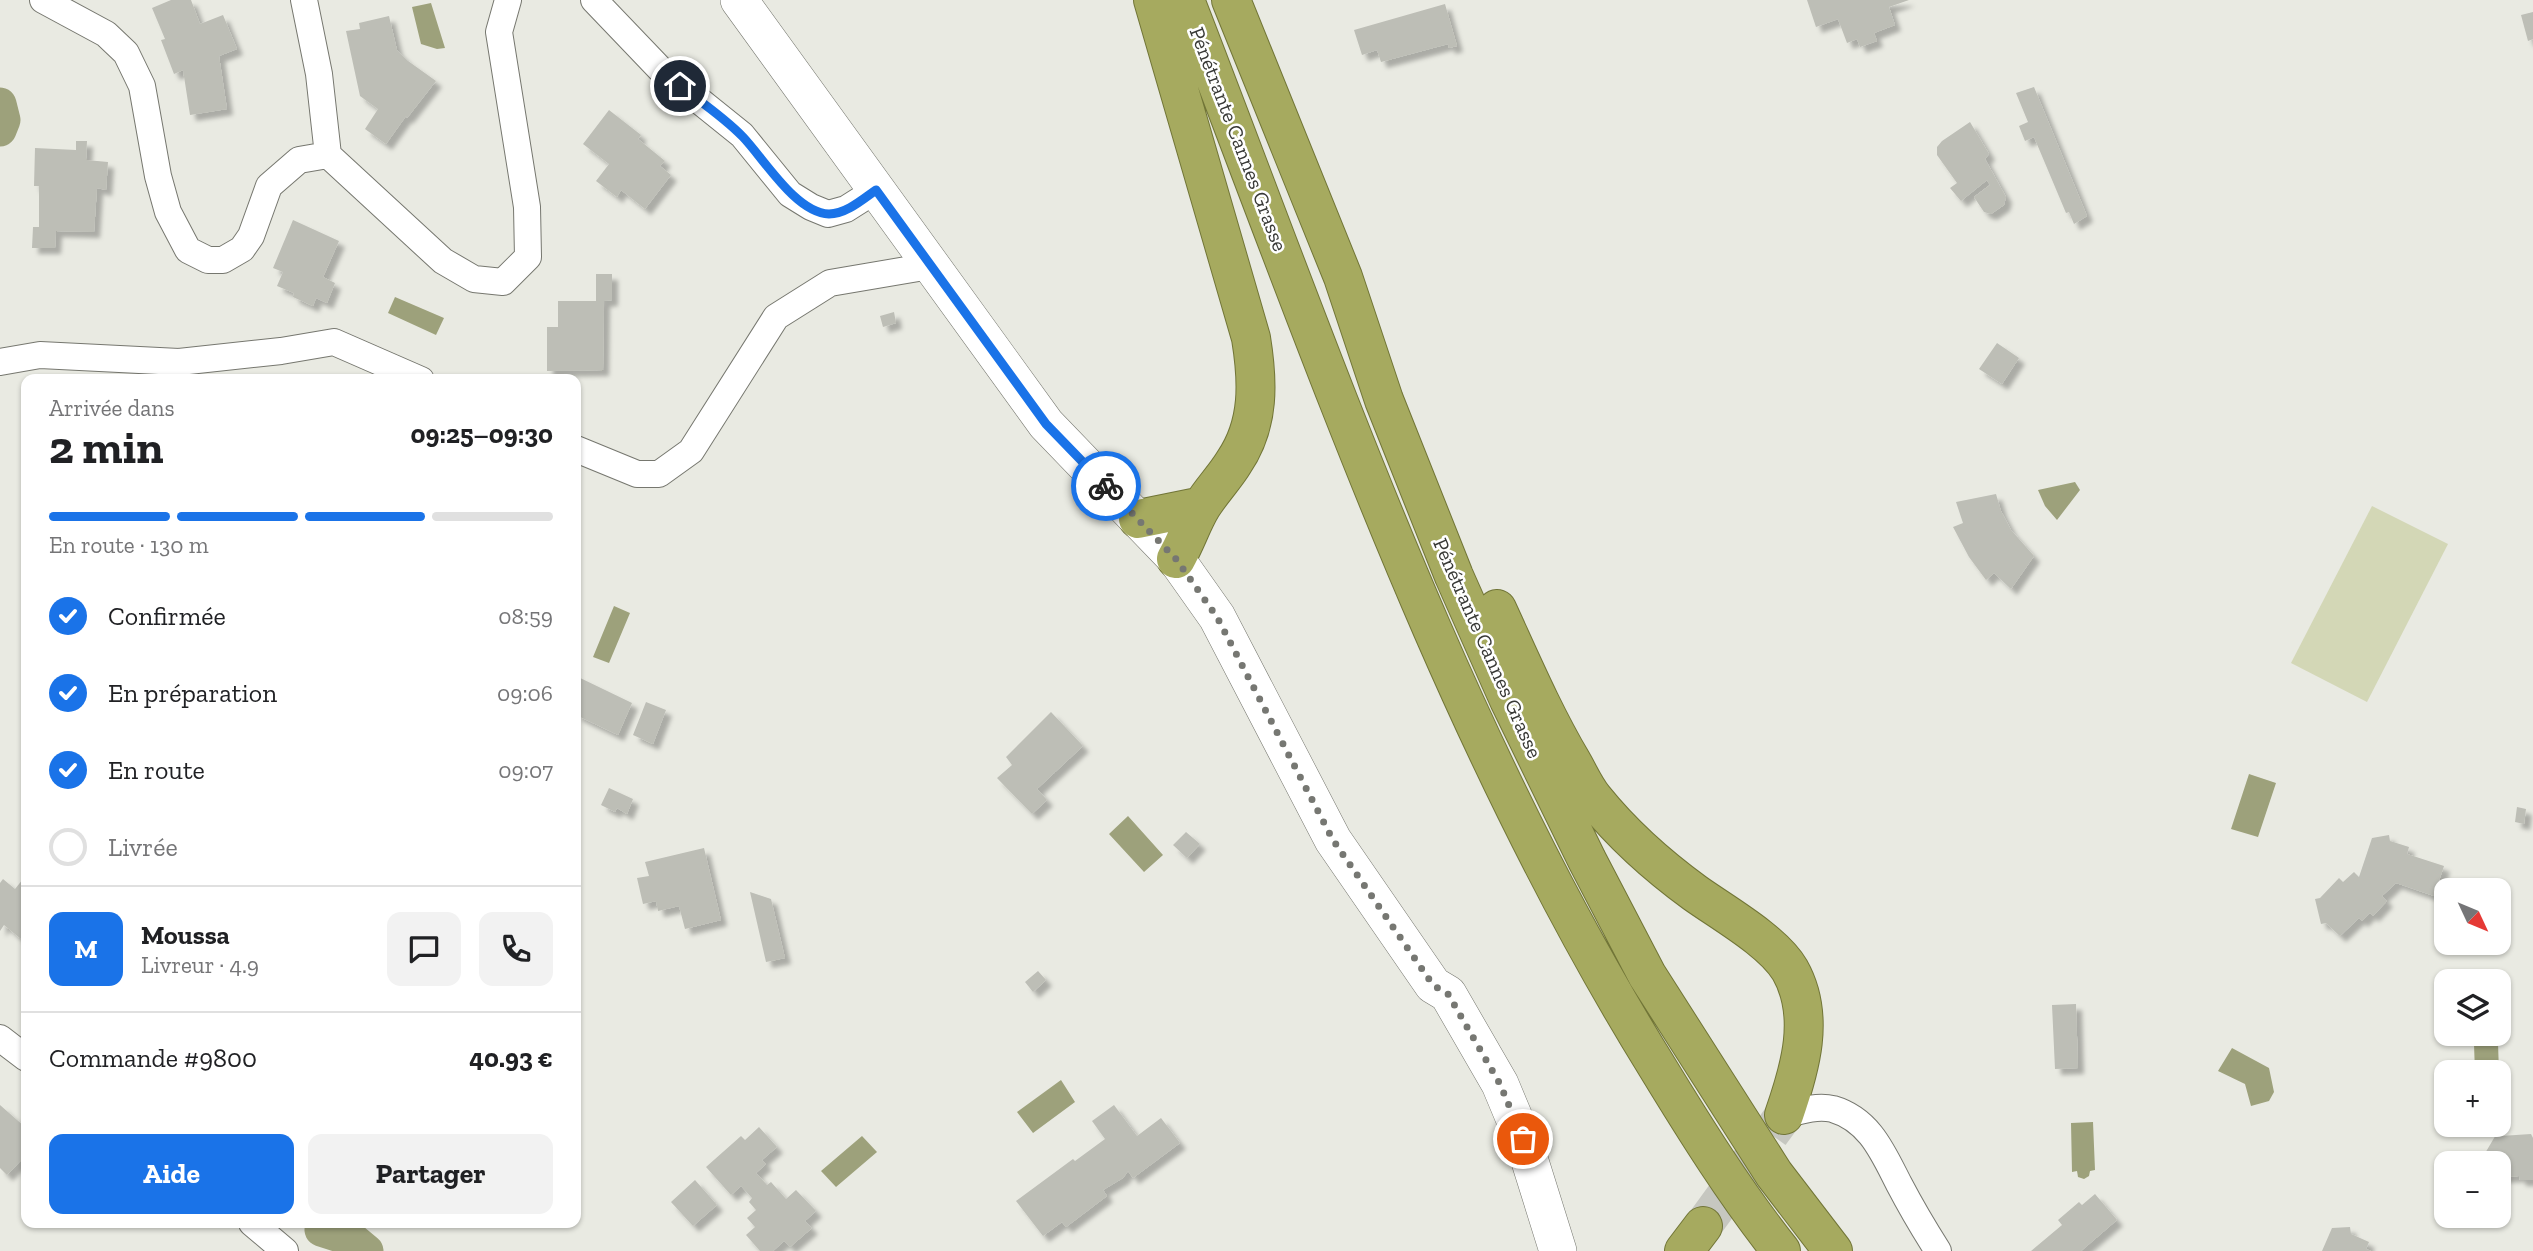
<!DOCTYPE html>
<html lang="fr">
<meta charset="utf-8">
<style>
:root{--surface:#fff;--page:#f2f2f2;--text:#202124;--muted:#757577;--line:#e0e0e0;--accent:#1a73e8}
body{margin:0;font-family:"Zilla Slab",serif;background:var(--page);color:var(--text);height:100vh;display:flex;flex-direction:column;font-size:26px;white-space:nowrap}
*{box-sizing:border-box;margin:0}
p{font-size:23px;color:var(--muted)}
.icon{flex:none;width:38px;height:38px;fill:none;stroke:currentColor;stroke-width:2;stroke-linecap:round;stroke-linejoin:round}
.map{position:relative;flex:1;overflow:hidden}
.side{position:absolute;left:21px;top:374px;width:560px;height:854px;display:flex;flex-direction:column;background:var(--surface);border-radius:14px;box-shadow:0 2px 5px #0004}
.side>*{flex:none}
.needle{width:46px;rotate:134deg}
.tools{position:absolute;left:2434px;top:878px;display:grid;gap:14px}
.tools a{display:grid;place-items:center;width:77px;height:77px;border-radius:14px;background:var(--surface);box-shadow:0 2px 5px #0004;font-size:35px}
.pin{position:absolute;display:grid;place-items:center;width:60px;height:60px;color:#fff;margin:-30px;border:4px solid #fff;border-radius:50%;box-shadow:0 2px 7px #0007}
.courier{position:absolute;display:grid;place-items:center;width:70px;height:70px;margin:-35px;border:5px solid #1a73e8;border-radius:50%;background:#fff;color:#222;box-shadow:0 2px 9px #0007}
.summary em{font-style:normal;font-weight:800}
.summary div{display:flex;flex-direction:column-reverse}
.summary{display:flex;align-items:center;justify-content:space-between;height:119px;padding:0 28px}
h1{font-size:46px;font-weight:800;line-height:52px}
.bar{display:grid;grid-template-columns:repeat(4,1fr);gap:10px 7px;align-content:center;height:84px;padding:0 28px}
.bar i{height:9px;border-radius:5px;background:var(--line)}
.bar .active{background:var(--accent)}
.bar p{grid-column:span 4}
.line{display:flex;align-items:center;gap:18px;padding:0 28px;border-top:2px solid var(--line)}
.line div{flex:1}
.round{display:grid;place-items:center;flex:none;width:74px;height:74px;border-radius:14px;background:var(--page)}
ol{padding:0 28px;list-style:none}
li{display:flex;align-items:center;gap:21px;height:77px}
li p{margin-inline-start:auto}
li .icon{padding:7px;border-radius:50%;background:var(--accent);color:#fff;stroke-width:4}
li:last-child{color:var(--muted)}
li i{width:38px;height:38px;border:4px solid var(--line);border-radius:50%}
.action{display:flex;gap:14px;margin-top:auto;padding:14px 28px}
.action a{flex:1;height:80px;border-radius:14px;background:var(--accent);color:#fff;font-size:28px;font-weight:800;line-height:80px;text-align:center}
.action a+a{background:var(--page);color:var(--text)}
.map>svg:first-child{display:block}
.green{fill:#d3d7b6}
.water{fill:#9da17b}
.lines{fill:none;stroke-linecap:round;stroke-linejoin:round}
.canal{stroke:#9da17b;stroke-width:33}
.building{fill:#bdbeb6;filter:url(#shadow)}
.trunk-tunnel{stroke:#c6c7c0;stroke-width:38;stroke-dasharray:38 19;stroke-linecap:butt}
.minor-casing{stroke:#76776f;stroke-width:28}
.secondary-casing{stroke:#76776f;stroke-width:38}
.trunk-casing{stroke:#717537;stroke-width:40}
.minor{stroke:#fff;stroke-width:26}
.secondary{stroke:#fff;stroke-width:37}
.trunk{stroke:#a6aa5f;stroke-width:38}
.done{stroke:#767772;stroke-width:7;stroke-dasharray:0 12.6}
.route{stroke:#1a73e8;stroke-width:9}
.labels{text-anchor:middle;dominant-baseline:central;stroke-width:5;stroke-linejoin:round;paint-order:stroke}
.street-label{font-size:21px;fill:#383936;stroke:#fff}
</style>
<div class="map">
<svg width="2533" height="1251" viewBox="0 0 2533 1251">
<defs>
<filter id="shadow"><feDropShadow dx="6" dy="6" stdDeviation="2" flood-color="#0004"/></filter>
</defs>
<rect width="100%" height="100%" fill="#e9eae2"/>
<path class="green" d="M 2372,506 L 2448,544 L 2367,702 L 2291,663 Z"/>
<path class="water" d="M 431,3 L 445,48 L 437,49 L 421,44 L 412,7 Z
M 395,297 L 444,318 L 436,335 L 388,313 Z
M 2075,482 L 2080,490 L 2057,520 L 2045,506 L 2038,490 Z
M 614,606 L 630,613 L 609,663 L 593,657 Z
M 2249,774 L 2276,783 L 2258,837 L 2231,829 Z
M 1128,816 L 1163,855 L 1144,872 L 1109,834 Z
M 2498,1043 L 2500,1102 L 2499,1102 L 2499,1073 L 2475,1073 L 2474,1044 Z
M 2232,1048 L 2269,1068 L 2274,1092 L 2269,1101 L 2251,1106 L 2245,1084 L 2218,1071 Z
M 1061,1080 L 1075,1102 L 1033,1133 L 1017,1112 Z
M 2093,1122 L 2095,1170 L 2090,1171 L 2089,1176 L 2084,1179 L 2078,1177 L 2077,1171 L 2072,1172 L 2071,1123 Z
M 862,1136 L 877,1152 L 836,1187 L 821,1171 Z"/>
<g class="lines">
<path class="canal" d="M 0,104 L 4,120 L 0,130
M 321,1230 L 355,1241 L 367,1251"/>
</g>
<path class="building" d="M 171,0 L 191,0 L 200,24 L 223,15 L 237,49 L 219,56 L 227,109 L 190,115 L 183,70 L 174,74 L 161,40 L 165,39 L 152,8 Z
M 1807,0 L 1909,0 L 1889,7 L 1895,25 L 1874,33 L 1877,41 L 1860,47 L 1857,39 L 1847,43 L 1838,19 L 1816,27 Z
M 1445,4 L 1457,46 L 1449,48 L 1448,44 L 1381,62 L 1377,50 L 1362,55 L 1354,30 Z
M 2533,12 L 2533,39 L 2528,41 L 2521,15 Z
M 389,16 L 397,50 L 408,61 L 436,81 L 407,118 L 406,116 L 386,144 L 365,129 L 378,109 L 360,96 L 346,31 L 360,29 L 359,23 Z
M 2034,87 L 2087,216 L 2074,224 L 2069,212 L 2066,213 L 2034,137 L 2025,141 L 2019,126 L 2028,122 L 2016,93 Z
M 609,110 L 641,135 L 638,139 L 665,161 L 660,166 L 671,175 L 645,209 L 621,190 L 617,197 L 596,181 L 609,164 L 583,144 Z
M 1970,122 L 1989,154 L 1985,159 L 2006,197 L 2004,205 L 1991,214 L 1984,212 L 1974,197 L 1990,185 L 1987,180 L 1961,201 L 1950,188 L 1957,183 L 1937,155 L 1937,147 L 1942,141 Z
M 76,141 L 87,141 L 86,160 L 108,162 L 106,190 L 97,188 L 94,232 L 56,231 L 55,248 L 32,248 L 33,227 L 39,227 L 39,186 L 34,186 L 35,148 L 76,150 Z
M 293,220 L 339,241 L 323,277 L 335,283 L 327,303 L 316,298 L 313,306 L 293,297 L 294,293 L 277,286 L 283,272 L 273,268 Z
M 596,274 L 612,274 L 612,300 L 604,301 L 603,370 L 547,371 L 547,327 L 558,327 L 558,301 L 596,301 Z
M 894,312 L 896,323 L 883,327 L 880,316 Z
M 1997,343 L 2019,358 L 2002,384 L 1979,369 Z
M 1996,494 L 2001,511 L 2011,530 L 2034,556 L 2011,589 L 1994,573 L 1986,580 L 1969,557 L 1953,527 L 1963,523 L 1956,502 Z
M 576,676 L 632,703 L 618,735 L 576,715 Z
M 646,702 L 666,710 L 653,744 L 633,735 Z
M 1051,712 L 1083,746 L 1037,789 L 1047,800 L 1032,814 L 997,778 L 1012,765 L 1006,757 Z
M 609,788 L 633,799 L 627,814 L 617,808 L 615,812 L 601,805 Z
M 2517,807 L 2526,809 L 2524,824 L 2515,822 Z
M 1186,832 L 1200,844 L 1187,858 L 1173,845 Z
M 2389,835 L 2390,841 L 2409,847 L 2407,854 L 2444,866 L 2434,896 L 2396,883 L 2382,896 L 2387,901 L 2373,916 L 2370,913 L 2362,921 L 2359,918 L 2340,936 L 2326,923 L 2321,924 L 2315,899 L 2320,898 L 2339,878 L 2343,882 L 2354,872 L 2359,877 L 2372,838 Z
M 704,848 L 721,920 L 685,929 L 679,906 L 658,911 L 656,901 L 643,904 L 637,878 L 649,876 L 645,862 Z
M 3,879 L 15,889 L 23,879 L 26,882 L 26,943 L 4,925 L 0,931 L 0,883 Z
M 750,892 L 771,899 L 785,958 L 766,962 Z
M 1038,971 L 1046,980 L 1033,992 L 1025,982 Z
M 2076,1004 L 2078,1068 L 2055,1069 L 2052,1005 Z
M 0,1105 L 25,1127 L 23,1129 L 26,1132 L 26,1155 L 7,1175 L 0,1168 Z
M 1114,1105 L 1137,1136 L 1161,1118 L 1180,1143 L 1133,1178 L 1128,1171 L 1123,1178 L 1103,1190 L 1107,1196 L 1066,1227 L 1062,1222 L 1043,1236 L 1016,1201 L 1073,1159 L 1075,1161 L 1105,1139 L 1092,1121 Z
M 759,1127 L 777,1147 L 762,1160 L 766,1164 L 756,1173 L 767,1185 L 771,1182 L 786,1199 L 796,1190 L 816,1211 L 805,1221 L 812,1228 L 790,1247 L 784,1241 L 773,1251 L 760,1251 L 746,1235 L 755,1227 L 747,1218 L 756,1210 L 749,1202 L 752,1198 L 741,1186 L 731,1195 L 706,1167 L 741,1136 L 745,1140 Z
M 2497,1133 L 2501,1136 L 2531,1134 L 2533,1138 L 2533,1180 L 2520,1180 L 2519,1176 L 2499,1177 L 2499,1164 L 2489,1164 L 2489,1158 L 2484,1155 Z
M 695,1180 L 717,1205 L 693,1226 L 671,1202 Z
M 2095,1194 L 2117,1220 L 2081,1251 L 2031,1251 L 2062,1225 L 2058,1220 L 2079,1202 L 2082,1205 Z
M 2350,1227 L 2351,1234 L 2369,1242 L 2366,1249 L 2371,1251 L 2322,1251 L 2332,1228 Z"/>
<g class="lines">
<path class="trunk-tunnel" d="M 1703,1226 L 1784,1115"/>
<defs>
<path id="minor" d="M 43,0 L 106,34 L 126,53 L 142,86 L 158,176 L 168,212 L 188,250 L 208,260 L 223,260 L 242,249 L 251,236 L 269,186 L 299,160 L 328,155
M 304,0 L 319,74 L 328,155 L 443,261 L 474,279 L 503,282 L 528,257 L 527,207 L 499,32 L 508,0
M 594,0 L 660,69 L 742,135 L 790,194 L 811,207 L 828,214 L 846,209 L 876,190
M 0,362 L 40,355 L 179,362 L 281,351 L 334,342 L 421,380
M 576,449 L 637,474 L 659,474 L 691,451 L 776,317 L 830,283 L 930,266
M 0,1038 L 26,1058
M 1784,1115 C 1799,1111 1817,1105 1833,1109 C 1870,1120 1883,1153 1899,1184 C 1911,1207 1924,1229 1938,1251
M 252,1223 L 285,1251"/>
<path id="secondary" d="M 739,0 L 1046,424 L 1176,559 L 1217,617 L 1333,840 L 1433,985 L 1448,994 L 1500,1084 L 1523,1139 L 1558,1251"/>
<path id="trunk" d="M 1153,0 L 1251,338 C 1258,381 1260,424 1234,462 C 1225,477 1212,490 1202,506 C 1192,522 1186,542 1176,559
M 1185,0 C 1325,362 1451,734 1656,1065 C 1695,1129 1735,1193 1781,1251
M 1231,0 L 1343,277 L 1384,400 L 1454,576 L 1509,700 L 1587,860 L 1647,975 L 1774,1174 L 1833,1251
M 1138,519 L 1202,506
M 1497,609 C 1521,661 1543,713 1572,762 C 1579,774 1585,788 1594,799 C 1623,835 1658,866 1695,893 C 1723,913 1773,941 1790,970 C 1816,1016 1800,1069 1784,1115
M 1684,1251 L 1703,1226"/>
</defs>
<use href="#minor" class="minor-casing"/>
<use href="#secondary" class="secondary-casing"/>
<use href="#trunk" class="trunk-casing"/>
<use href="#minor" class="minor"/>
<use href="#secondary" class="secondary"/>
<use href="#trunk" class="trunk"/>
</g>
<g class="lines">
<path class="done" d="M 1106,486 L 1176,559 L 1217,617 L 1333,840 L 1433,985 L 1448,994 L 1500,1084 L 1523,1139"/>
<path class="route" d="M 680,86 C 701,102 725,118 743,137 C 764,159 796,213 829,214 C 846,214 863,199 876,190 L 1046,424 L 1106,486"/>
</g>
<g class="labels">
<g class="street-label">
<text transform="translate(1239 139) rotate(69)">Pénétrante Cannes Grasse</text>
<text transform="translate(1488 648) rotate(66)">Pénétrante Cannes Grasse</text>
</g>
</g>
</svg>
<div class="tools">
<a><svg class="needle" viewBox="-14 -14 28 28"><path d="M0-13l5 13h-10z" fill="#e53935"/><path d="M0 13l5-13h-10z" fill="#757577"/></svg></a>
<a><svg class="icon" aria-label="layers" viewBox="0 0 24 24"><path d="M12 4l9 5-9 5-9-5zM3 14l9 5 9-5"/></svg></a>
<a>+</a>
<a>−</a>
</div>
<div class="pin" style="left:1523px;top:1139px;background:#ea580c"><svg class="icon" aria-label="bag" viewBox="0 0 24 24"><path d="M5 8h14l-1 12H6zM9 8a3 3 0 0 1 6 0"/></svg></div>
<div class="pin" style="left:680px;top:86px;background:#1f2937"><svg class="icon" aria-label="home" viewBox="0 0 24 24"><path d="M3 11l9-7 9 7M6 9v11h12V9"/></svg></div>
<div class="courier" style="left:1106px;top:486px"><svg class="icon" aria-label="bike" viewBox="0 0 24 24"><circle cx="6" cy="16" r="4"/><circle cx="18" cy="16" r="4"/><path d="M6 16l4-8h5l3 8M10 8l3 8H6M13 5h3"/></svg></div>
<section class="side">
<div class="summary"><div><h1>2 min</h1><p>Arrivée dans</p></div><em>09:25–09:30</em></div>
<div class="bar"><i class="active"></i><i class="active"></i><i class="active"></i><i></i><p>En route · 130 m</p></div>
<ol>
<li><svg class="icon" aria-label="check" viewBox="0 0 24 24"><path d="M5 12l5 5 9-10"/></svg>Confirmée<p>08:59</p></li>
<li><svg class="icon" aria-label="check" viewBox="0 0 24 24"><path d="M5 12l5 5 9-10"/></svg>En préparation<p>09:06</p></li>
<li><svg class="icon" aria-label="check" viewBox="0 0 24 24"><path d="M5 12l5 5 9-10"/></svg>En route<p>09:07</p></li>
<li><i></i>Livrée</li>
</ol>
<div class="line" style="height:126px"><b class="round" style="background:var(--accent);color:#fff">M</b><div><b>Moussa</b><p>Livreur · 4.9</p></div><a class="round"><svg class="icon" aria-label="chat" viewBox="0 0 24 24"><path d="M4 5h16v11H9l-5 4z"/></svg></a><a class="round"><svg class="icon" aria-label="phone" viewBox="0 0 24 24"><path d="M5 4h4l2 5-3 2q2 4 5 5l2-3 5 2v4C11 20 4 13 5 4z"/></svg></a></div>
<div class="line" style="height:91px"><div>Commande #9800</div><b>40.93 €</b></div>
<div class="action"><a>Aide</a><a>Partager</a></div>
</section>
</div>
